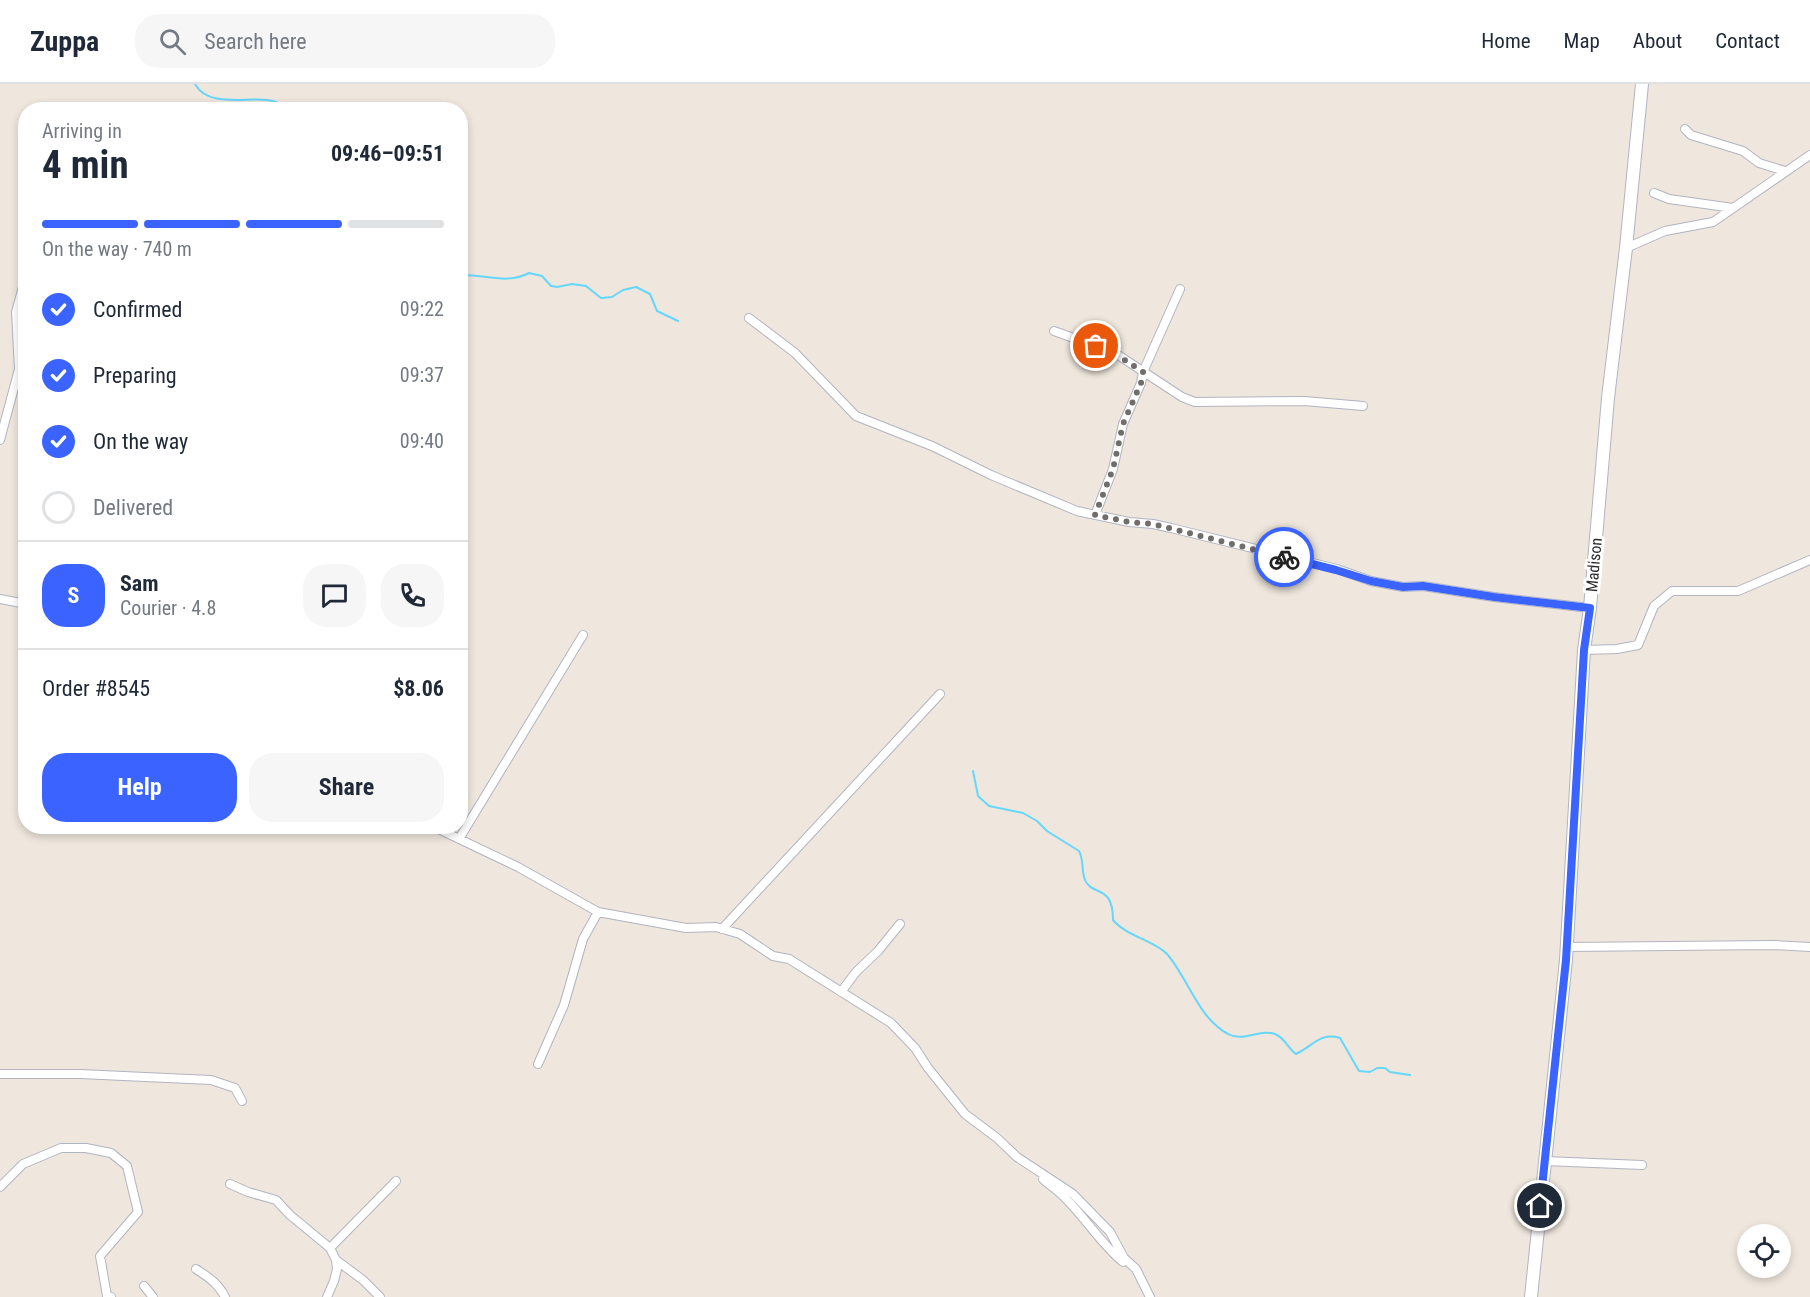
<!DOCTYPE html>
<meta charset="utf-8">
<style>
:root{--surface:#fff;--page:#f6f6f7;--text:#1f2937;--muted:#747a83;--line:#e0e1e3;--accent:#3a63ff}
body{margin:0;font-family:"Roboto Condensed",sans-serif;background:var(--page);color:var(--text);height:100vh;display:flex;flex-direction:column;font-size:22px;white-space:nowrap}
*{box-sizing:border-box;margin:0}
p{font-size:20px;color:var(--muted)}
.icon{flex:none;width:33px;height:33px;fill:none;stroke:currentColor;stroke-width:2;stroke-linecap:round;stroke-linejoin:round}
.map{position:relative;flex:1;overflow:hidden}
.panel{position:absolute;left:18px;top:18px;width:450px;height:732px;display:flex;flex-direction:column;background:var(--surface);border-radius:24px;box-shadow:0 3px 9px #0003}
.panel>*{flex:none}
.fabs{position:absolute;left:1737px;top:1140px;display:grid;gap:12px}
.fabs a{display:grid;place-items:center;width:54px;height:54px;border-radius:50%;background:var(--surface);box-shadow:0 3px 9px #0003;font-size:30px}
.pin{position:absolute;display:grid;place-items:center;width:51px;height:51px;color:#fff;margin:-26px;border:3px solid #fff;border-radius:50%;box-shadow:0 2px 6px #0007}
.courier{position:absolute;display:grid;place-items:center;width:60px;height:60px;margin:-30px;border:4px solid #3a63ff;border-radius:50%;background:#fff;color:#222;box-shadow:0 2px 8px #0007}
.overview em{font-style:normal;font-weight:700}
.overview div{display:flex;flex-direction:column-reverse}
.overview{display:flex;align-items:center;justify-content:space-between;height:102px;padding:0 24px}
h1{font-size:39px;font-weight:700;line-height:45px}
.bar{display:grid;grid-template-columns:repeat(4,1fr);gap:9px 6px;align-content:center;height:72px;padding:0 24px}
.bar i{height:8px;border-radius:4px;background:var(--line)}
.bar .on{background:var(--accent)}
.bar p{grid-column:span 4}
.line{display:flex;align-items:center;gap:15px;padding:0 24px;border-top:2px solid var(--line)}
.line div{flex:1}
.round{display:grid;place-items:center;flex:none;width:63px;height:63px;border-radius:24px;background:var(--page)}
ol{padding:0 24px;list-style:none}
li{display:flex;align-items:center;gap:18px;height:66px}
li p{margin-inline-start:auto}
li .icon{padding:6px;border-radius:50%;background:var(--accent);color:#fff;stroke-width:4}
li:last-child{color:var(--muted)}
li i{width:33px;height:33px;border:3px solid var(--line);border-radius:50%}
.action{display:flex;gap:12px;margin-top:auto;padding:12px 24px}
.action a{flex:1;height:69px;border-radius:24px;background:var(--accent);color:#fff;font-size:24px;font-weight:700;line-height:69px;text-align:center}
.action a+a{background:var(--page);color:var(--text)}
header{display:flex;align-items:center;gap:36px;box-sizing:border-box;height:84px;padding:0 30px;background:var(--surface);border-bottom:2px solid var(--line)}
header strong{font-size:28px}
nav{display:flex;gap:33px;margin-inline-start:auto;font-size:21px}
.search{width:420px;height:54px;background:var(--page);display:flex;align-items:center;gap:15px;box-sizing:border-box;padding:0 21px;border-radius:24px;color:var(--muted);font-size:22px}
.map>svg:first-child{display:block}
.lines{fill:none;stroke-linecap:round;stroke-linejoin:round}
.stream{stroke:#66d7fc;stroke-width:2}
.street-casing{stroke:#b1b4c1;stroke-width:10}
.secondary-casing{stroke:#b1b4c1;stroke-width:14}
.street{stroke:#fff;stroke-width:8}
.secondary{stroke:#fff;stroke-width:12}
.done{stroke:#706d6a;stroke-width:6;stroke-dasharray:0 10.8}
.route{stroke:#3a63ff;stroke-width:8}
.labels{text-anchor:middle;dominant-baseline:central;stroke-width:6;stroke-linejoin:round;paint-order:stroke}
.street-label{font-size:16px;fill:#2c2c2c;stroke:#fff}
</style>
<header>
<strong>Zuppa</strong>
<div class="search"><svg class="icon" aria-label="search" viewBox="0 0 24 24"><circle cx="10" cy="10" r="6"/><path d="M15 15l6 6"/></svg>Search here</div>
<nav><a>Home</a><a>Map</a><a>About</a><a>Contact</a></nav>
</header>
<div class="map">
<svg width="1810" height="1213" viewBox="0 0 1810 1213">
<rect width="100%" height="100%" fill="#efe7dd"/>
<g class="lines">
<path class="stream" d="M 195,0 C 208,24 246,13 267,16 C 275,17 284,21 289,26
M 460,191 C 484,190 506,201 529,189 L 542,192 L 551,202 L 557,203 L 572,200 L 586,202 L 601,214 L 612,213 L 623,206 L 636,203 L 650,210 L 657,227 L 678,237
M 973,687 L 978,712 L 989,722 L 1023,729 L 1037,737 L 1047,747 L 1079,767 C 1084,776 1081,786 1085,796 C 1092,813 1113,799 1113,836 C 1126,852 1155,857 1167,870 C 1188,894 1198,934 1228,950 C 1244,959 1262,943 1277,951 C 1285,955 1288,964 1296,970 C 1313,962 1320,948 1340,954 L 1359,987 L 1370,988 L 1377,984 L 1385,984 L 1390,988 L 1410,991"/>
<defs>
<path id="street" d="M 1685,45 L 1691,51 L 1743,67 L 1759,79 L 1785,87
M 1654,109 L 1669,115 L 1733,124
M 1626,164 L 1665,147 L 1713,138 L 1810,71
M 749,234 L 795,269 L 856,332 L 932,362 L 991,391 L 1077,427 L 1129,438 L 1153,440 L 1171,444 L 1337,485 L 1371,497 L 1403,503 L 1423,502 L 1494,513 L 1590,524
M 1054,247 L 1115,269 L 1182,313 L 1195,318 L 1304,317 L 1363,322
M 0,356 L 19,285 L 16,228 L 26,192
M 1095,431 L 1113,385 L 1123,340 L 1141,299 L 1143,288 L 1180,205
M 0,515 L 26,520
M 1584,566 L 1617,565 L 1638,561 L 1654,522 L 1672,507 L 1738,507 L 1810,476
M 432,742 L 518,783 L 598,828 L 686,844 L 716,843 L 740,850 L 773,872 L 789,875 L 891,939 L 915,964 L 928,984 L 965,1030 L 997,1054 L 1017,1073 L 1073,1110 L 1110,1148 L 1124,1174 L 1136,1185 L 1150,1213
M 459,755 L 583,551
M 722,845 L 940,610
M 1567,863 L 1773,861 L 1810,863
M 841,908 L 856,888 L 878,867 L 900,840
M 538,980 L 564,921 L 583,855 L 598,828
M 0,990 L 80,990 L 211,996 L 235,1004 L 242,1017
M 1545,1077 L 1642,1081
M 1043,1095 C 1049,1101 1055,1104 1061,1110 C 1084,1131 1099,1158 1123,1178
M 230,1100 L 248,1108 L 276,1116 L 290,1131 L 330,1164 L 336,1176 L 337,1185 L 334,1197 L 327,1213
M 0,1103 L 23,1080 L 61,1064 L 86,1064 L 111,1069 L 127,1082 L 138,1128 L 100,1172 L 107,1212 L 111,1213
M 330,1164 L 396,1097
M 336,1176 L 363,1196 L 380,1213
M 196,1185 C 208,1193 218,1199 225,1213
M 144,1202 L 153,1213"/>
<path id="secondary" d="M 1531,1213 L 1566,876 L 1584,566 L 1590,524 L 1608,314 L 1626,164 L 1642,0"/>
</defs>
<use href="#street" class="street-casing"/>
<use href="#secondary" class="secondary-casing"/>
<use href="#street" class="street"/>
<use href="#secondary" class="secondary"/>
</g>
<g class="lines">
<path class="done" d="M 1096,262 L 1114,269 L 1143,288 L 1141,299 L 1123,340 L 1113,385 L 1095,431 L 1129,438 L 1153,440 L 1284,473"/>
<path class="route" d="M 1284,473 L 1336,486 L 1371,497 L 1403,503 L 1423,502 L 1494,513 L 1590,524 L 1584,566 L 1566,876 L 1540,1122"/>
</g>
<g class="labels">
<g class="street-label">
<text transform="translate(1594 481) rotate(-85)">Madison</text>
</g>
</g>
</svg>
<div class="fabs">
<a><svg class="icon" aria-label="locate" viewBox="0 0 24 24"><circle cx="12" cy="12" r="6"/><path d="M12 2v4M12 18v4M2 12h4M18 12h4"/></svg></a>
</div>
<div class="pin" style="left:1096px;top:262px;background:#ea580c"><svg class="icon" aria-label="bag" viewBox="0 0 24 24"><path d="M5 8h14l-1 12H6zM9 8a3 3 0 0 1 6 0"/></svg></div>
<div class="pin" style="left:1540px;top:1122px;background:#1f2937"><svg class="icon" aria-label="home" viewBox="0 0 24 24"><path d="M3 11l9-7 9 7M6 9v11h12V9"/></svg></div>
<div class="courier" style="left:1284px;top:473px"><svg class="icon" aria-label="bike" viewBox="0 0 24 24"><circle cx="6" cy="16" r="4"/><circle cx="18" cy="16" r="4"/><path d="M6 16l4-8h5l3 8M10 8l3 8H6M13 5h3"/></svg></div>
<section class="panel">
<div class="overview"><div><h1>4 min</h1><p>Arriving in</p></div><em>09:46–09:51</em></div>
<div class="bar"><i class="on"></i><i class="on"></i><i class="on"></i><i></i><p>On the way · 740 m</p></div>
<ol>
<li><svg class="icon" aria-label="check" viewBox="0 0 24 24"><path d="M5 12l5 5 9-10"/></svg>Confirmed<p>09:22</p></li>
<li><svg class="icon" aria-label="check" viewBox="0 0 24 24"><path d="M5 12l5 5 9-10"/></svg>Preparing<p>09:37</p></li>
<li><svg class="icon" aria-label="check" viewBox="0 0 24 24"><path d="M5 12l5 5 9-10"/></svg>On the way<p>09:40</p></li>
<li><i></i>Delivered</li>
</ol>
<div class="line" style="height:108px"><b class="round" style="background:var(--accent);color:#fff">S</b><div><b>Sam</b><p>Courier · 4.8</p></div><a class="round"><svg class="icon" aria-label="chat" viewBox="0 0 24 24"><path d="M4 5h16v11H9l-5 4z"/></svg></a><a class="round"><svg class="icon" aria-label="phone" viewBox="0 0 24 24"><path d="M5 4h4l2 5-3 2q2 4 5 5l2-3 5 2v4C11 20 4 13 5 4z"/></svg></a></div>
<div class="line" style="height:78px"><div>Order #8545</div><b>$8.06</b></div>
<div class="action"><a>Help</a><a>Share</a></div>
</section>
</div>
